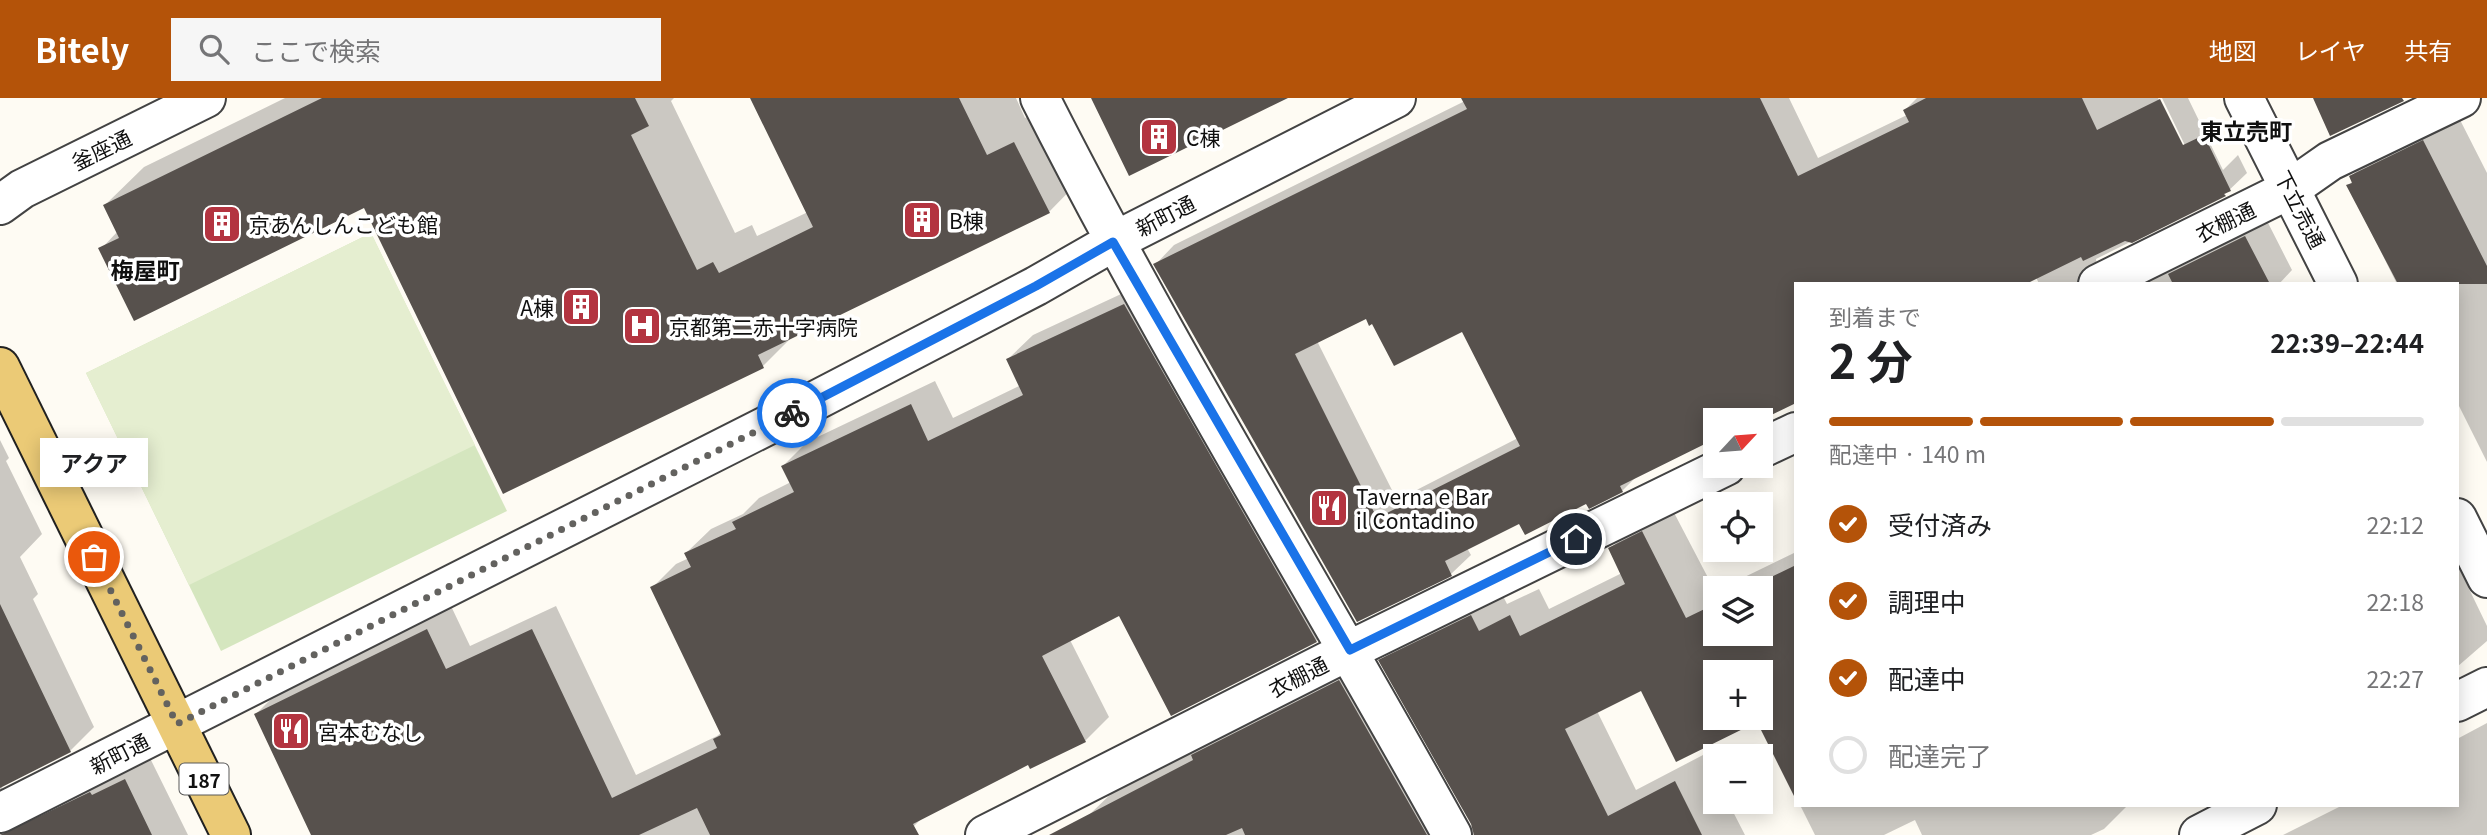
<!DOCTYPE html>
<html lang="ja">
<meta charset="utf-8">
<style>
:root{--surface:#fff;--page:#f6f6f6;--text:#202124;--muted:#757577;--line:#e0e0e0;--accent:#b45309}
body{margin:0;font-family:Georgia,"Noto Sans JP",serif;background:var(--page);color:var(--text);height:100vh;display:flex;flex-direction:column;font-size:26px;white-space:nowrap}
*{box-sizing:border-box;margin:0}
p{font-size:23px;color:var(--muted)}
.icon{flex:none;width:38px;height:38px;fill:none;stroke:currentColor;stroke-width:2;stroke-linecap:round;stroke-linejoin:round}
.map{position:relative;flex:1;overflow:hidden}
.sheet{position:absolute;left:1794px;top:184px;width:665px;height:525px;display:flex;flex-direction:column;background:var(--surface);border-radius:0px;box-shadow:0 4px 18px #0003}
.sheet>*{flex:none}
.needle{width:46px;rotate:64deg}
.tools{position:absolute;left:1703px;top:310px;display:grid;gap:14px}
.tools a{display:grid;place-items:center;width:70px;height:70px;border-radius:0px;background:var(--surface);box-shadow:0 4px 18px #0003;font-size:35px}
.pin{position:absolute;display:grid;place-items:center;width:60px;height:60px;color:#fff;margin:-30px;border:4px solid #fff;border-radius:50%;box-shadow:0 2px 7px #0007}
.courier{position:absolute;display:grid;place-items:center;width:70px;height:70px;margin:-35px;border:5px solid #1a73e8;border-radius:50%;background:#fff;color:#222;box-shadow:0 2px 9px #0007}
.bubble{position:absolute;height:49px;border-radius:0px;background:var(--surface);box-shadow:0 4px 18px #0003;font-size:23px;font-weight:700;line-height:49px;text-align:center}
.headline em{font-style:normal;font-weight:700}
.headline div{display:flex;flex-direction:column-reverse}
.headline{display:flex;align-items:center;justify-content:space-between;height:119px;padding:0 35px}
h1{font-size:46px;font-weight:700;line-height:52px}
.bar{display:grid;grid-template-columns:repeat(4,1fr);gap:10px 7px;align-content:center;height:84px;padding:0 35px}
.bar i{height:9px;border-radius:5px;background:var(--line)}
.bar .on{background:var(--accent)}
.bar p{grid-column:span 4}
ol{padding:0 35px;list-style:none}
li{display:flex;align-items:center;gap:21px;height:77px}
li p{margin-inline-start:auto}
li .icon{padding:7px;border-radius:50%;background:var(--accent);color:#fff;stroke-width:4}
li:last-child{color:var(--muted)}
li i{width:38px;height:38px;border:4px solid var(--line);border-radius:50%}
header{display:flex;align-items:center;gap:42px;box-sizing:border-box;height:98px;padding:0 35px;background:var(--accent);color:#fff}
header strong{font-size:33px}
nav{display:flex;gap:38px;margin-inline-start:auto;font-size:24px}
.search{width:490px;height:63px;background:var(--page);display:flex;align-items:center;gap:18px;box-sizing:border-box;padding:0 24px;border-radius:0px;color:var(--muted);font-size:26px}
.map>svg:first-child{display:block}
.green{fill:#d5e6bf}
.pitch{fill:#e5eed0}
.shadow{fill:#0003;fill-rule:evenodd}
.building{fill:#57514d;fill-rule:evenodd}
.lines{fill:none;stroke-linecap:round;stroke-linejoin:round}
.minor-casing{stroke:#434343;stroke-width:42}
.tertiary-casing{stroke:#434343;stroke-width:42}
.primary-casing{stroke:#212121;stroke-width:42}
.minor{stroke:#fff;stroke-width:38}
.tertiary{stroke:#fff;stroke-width:38}
.primary{stroke:#ebca76;stroke-width:38}
.done{stroke:#63625f;stroke-width:7;stroke-dasharray:0 12.6}
.route{stroke:#1a73e8;stroke-width:9}
.labels{text-anchor:middle;dominant-baseline:central;stroke-width:7;stroke-linejoin:round;paint-order:stroke}
.shield{fill:#fff;stroke:#585858;stroke-width:2}
.shield-label{font-size:19px;font-weight:bold;fill:#101010}
.poi-label{font-size:21px;fill:#101010;stroke:#fff;text-anchor:start}
.street-label{font-size:21px;fill:#101010;stroke:#fff}
.neighbourhood-label{font-size:23px;font-weight:bold;fill:#101010;stroke:#fff}
</style>
<header>
<strong>Bitely</strong>
<div class="search"><svg class="icon" aria-label="search" viewBox="0 0 24 24"><circle cx="10" cy="10" r="6"/><path d="M15 15l6 6"/></svg>ここで検索</div>
<nav><a>地図</a><a>レイヤ</a><a>共有</a></nav>
</header>
<div class="map">
<svg width="2487" height="737" viewBox="0 0 2487 737">
<rect width="100%" height="100%" fill="#fefbf3"/>
<path class="green" d="M 371,135 L 507,413 L 221,553 L 86,275 Z"/>
<path class="pitch" d="M 371,135 L 475,347 L 189,487 L 86,275 Z"/>
<path class="shadow" d="M 285,0 L 674,0 L 671,3 L 735,135 L 752,127 L 757,138 L 808,114 L 752,0 L 1016,0 L 1025,20 L 1052,7 L 1087,75 L 1049,114 L 793,238 L 763,268 L 365,108 L 101,151 L 118,133 L 105,107 L 144,69 Z
M 1471,0 L 1789,0 L 1818,60 L 1907,17 L 1905,12 L 1917,0 L 2158,0 L 2206,99 L 2210,99 L 2162,0 L 2188,0 L 2223,72 L 2238,57 L 2247,75 L 2224,97 L 2096,161 L 2098,177 L 2107,186 L 2039,186 L 2036,179 L 1796,186 L 1748,322 L 1715,322 L 1715,339 L 1636,379 L 1622,393 L 1520,423 L 1467,450 L 1471,457 L 1451,476 L 1357,522 L 1155,167 L 1174,147 ZM 1366,218 L 1463,231 L 1518,340 L 1397,402 L 1317,243 Z
M 2455,12 L 2487,75 L 2487,364 L 2457,304 L 2457,186 L 2397,186 L 2348,88 L 2353,83 L 2351,79 L 2382,47 Z
M 2265,119 L 2292,172 L 2279,186 L 2131,186 Z
M 1149,183 L 1340,518 L 1316,543 L 1172,616 L 1120,516 L 1070,542 L 1109,619 L 1085,643 L 1029,665 L 924,718 L 914,728 L 897,737 L 314,737 L 256,616 L 280,592 L 451,508 L 470,548 L 556,508 L 636,677 L 717,638 L 722,634 L 652,490 L 676,466 L 689,460 L 686,455 L 711,431 L 743,416 L 759,400 L 791,384 L 783,368 L 807,344 L 935,283 L 953,320 L 1021,287 L 1008,261 L 1033,237 Z
M 0,342 L 9,360 L 6,363 L 42,436 L 20,459 L 38,496 L 33,501 L 94,629 L 70,653 L 2,688 L 4,700 L 149,658 L 188,737 L 0,737 Z
M 1670,407 L 1715,493 L 1715,536 L 1760,536 L 1760,490 L 1722,490 L 1796,454 L 1796,698 L 1758,621 L 1676,661 L 1642,591 L 1597,613 L 1636,692 L 1703,657 L 1715,680 L 1715,704 L 1728,704 L 1745,737 L 1090,737 L 1089,717 L 1117,690 L 1368,555 L 1460,720 L 1474,730 L 1381,563 L 1408,535 L 1499,490 L 1507,506 L 1539,491 L 1549,511 L 1622,475 L 1610,451 L 1638,423 ZM 1715,574 L 1760,574 L 1760,620 L 1715,620 Z
M 2457,466 L 2487,528 L 2487,543 L 2457,569 Z
M 2487,625 L 2487,737 L 2283,737 L 2343,707 L 2457,707 L 2457,641 Z
M 1800,707 L 2128,707 L 2104,731 L 2091,737 L 1922,737 L 1915,722 L 1884,737 L 1815,737 Z"/>
<path class="building" d="M 322,0 L 635,0 L 649,28 L 631,37 L 697,172 L 713,164 L 719,175 L 813,129 L 750,0 L 959,0 L 987,57 L 1014,44 L 1050,115 L 758,257 L 764,270 L 503,396 L 364,110 L 134,223 L 98,150 L 119,140 L 103,107 Z
M 1091,0 L 1288,0 L 1129,78 Z
M 1461,0 L 1760,0 L 1798,78 L 1909,24 L 1903,12 L 1926,0 L 2082,0 L 2097,32 L 2160,1 L 2183,47 L 2204,37 L 2231,93 L 2224,96 L 2226,98 L 2132,145 L 2125,143 L 2083,163 L 2081,159 L 2026,186 L 1796,186 L 1796,305 L 1761,322 L 1715,322 L 1715,341 L 1620,388 L 1623,394 L 1589,411 L 1586,406 L 1525,437 L 1519,426 L 1445,463 L 1452,478 L 1357,524 L 1153,166 L 1467,11 ZM 1366,221 L 1369,228 L 1372,226 L 1394,268 L 1462,234 L 1520,348 L 1377,420 L 1295,256 Z
M 2313,0 L 2402,0 L 2404,3 L 2330,38 Z
M 2423,42 L 2487,168 L 2487,186 L 2398,186 L 2346,87 L 2352,85 L 2349,78 Z
M 2245,138 L 2270,186 L 2173,186 L 2168,176 Z
M 1124,206 L 1317,544 L 1171,618 L 1119,518 L 1042,558 L 1086,644 L 1030,671 L 1028,667 L 913,726 L 919,737 L 710,737 L 697,710 L 639,737 L 311,737 L 254,616 L 427,531 L 446,571 L 532,531 L 612,700 L 717,650 L 713,641 L 721,637 L 650,489 L 691,469 L 684,455 L 736,431 L 732,424 L 794,394 L 781,368 L 911,306 L 928,343 L 1023,297 L 1006,261 Z
M 1642,433 L 1686,520 L 1715,506 L 1715,536 L 1760,536 L 1760,490 L 1748,490 L 1796,467 L 1796,702 L 1757,624 L 1676,664 L 1641,593 L 1565,631 L 1608,718 L 1675,683 L 1702,737 L 1474,737 L 1471,726 L 1378,562 L 1471,517 L 1479,533 L 1510,517 L 1520,538 L 1625,486 L 1608,450 ZM 1715,574 L 1760,574 L 1760,620 L 1715,620 Z
M 0,506 L 71,654 L 0,690 Z
M 1339,582 L 1427,737 L 1245,737 L 1242,730 L 1226,737 L 1049,737 L 1193,662 L 1191,657 Z
M 125,681 L 152,737 L 0,737 L 90,694 L 92,697 Z"/>
<g class="lines">
<defs>
<path id="minor" d="M 1040,0 C 1167,251 1316,491 1452,737
M 0,107 L 22,91 L 206,0
M 2098,186 L 2290,91 L 2330,63 L 2461,0
M 1760,351 L 1796,334
M 2457,604 L 2487,589
M 0,715 L 782,320 L 1036,188 L 1113,144 L 1396,0
M 985,737 L 1350,552 L 1726,368
M 2199,737 L 2257,707"/>
<path id="tertiary" d="M 2244,0 L 2338,186
M 2457,420 L 2487,480"/>
<path id="primary" d="M 0,269 L 231,737"/>
</defs>
<use href="#minor" class="minor-casing"/>
<use href="#tertiary" class="tertiary-casing"/>
<use href="#primary" class="primary-casing"/>
<use href="#minor" class="minor"/>
<use href="#tertiary" class="tertiary"/>
<use href="#primary" class="primary"/>
</g>
<g class="lines">
<path class="done" d="M 94,459 L 177,626 L 792,315"/>
<path class="route" d="M 792,315 L 1036,188 L 1113,144 L 1350,552 L 1576,441"/>
</g>
<defs>
<symbol id="building-square" viewBox="-11 -11 22 22"><rect x="-9" y="-9" width="18" height="18" rx="4" fill="#b33440" stroke="#fff"/><path d="M-4-6H4V6H1V3H-1V6H-4ZM-2.5-4.3h1.7v1.8h-1.7ZM.8-4.3h1.7v1.8H.8ZM-2.5-1h1.7V.8h-1.7ZM.8-1h1.7V.8H.8Z" fill="#fff"/></symbol>
<symbol id="hospital-square" viewBox="-11 -11 22 22"><rect x="-9" y="-9" width="18" height="18" rx="4" fill="#b33440" stroke="#fff"/><path d="M-5-5h3v3.5h4V-5h3V5h-3V1.5h-4V5h-3Z" fill="#fff"/></symbol>
<symbol id="restaurant-square" viewBox="-11 -11 22 22"><rect x="-9" y="-9" width="18" height="18" rx="4" fill="#b33440" stroke="#fff"/><path d="M-5-6h1v4h1v-4h1v4h1v-4h1v5L-1.5 .5V6h-2V.5L-5-1ZM5-6V6H3V1.5H1.5Q1.5-4 5-6Z" fill="#fff"/></symbol>
</defs>
<g fill-rule="evenodd">
<use href="#building-square" x="1137" y="17" width="44" height="44"/>
<use href="#building-square" x="900" y="100" width="44" height="44"/>
<use href="#building-square" x="200" y="104" width="44" height="44"/>
<use href="#building-square" x="559" y="187" width="44" height="44"/>
<use href="#hospital-square" x="620" y="206" width="44" height="44"/>
<use href="#restaurant-square" x="1307" y="388" width="44" height="44"/>
<use href="#restaurant-square" x="269" y="611" width="44" height="44"/>
</g>
<g class="labels">
<rect class="shield" x="179.5" y="665.5" width="49" height="31" rx="5"/>
<g class="shield-label">
<text x="204" y="681">187</text>
</g>
<g class="poi-label">
<text x="1186" y="39">C棟</text>
<text x="949" y="122">B棟</text>
<text x="249" y="126">京あんしんこども館</text>
<text x="554" y="209" text-anchor="end">A棟</text>
<text x="669" y="228">京都第二赤十字病院</text>
<text x="1356" y="398">Taverna e Bar<tspan x="1356" dy="24">il Contadino</tspan></text>
<text x="318" y="633">宮本むなし</text>
</g>
<g class="street-label">
<text transform="translate(101 51) rotate(-26)">釜座通</text>
<text transform="translate(2301 111) rotate(63)">下立売通</text>
<text transform="translate(1165 117) rotate(-27)">新町通</text>
<text transform="translate(2225 123) rotate(-26)">衣棚通</text>
<text transform="translate(1298 578) rotate(-27)">衣棚通</text>
<text transform="translate(119 655) rotate(-27)">新町通</text>
</g>
<g class="neighbourhood-label">
<text x="2246" y="32">東立売町</text>
<text x="145" y="171">梅屋町</text>
</g>
</g>
</svg>
<div class="tools">
<a><svg class="needle" viewBox="-14 -14 28 28"><path d="M0-13l5 13h-10z" fill="#e53935"/><path d="M0 13l5-13h-10z" fill="#757577"/></svg></a>
<a><svg class="icon" aria-label="locate" viewBox="0 0 24 24"><circle cx="12" cy="12" r="6"/><path d="M12 2v4M12 18v4M2 12h4M18 12h4"/></svg></a>
<a><svg class="icon" aria-label="layers" viewBox="0 0 24 24"><path d="M12 4l9 5-9 5-9-5zM3 14l9 5 9-5"/></svg></a>
<a>+</a>
<a>−</a>
</div>
<div class="pin" style="left:94px;top:459px;background:#ea580c"><svg class="icon" aria-label="bag" viewBox="0 0 24 24"><path d="M5 8h14l-1 12H6zM9 8a3 3 0 0 1 6 0"/></svg></div>
<div class="pin" style="left:1576px;top:441px;background:#1f2937"><svg class="icon" aria-label="home" viewBox="0 0 24 24"><path d="M3 11l9-7 9 7M6 9v11h12V9"/></svg></div>
<div class="courier" style="left:792px;top:315px"><svg class="icon" aria-label="bike" viewBox="0 0 24 24"><circle cx="6" cy="16" r="4"/><circle cx="18" cy="16" r="4"/><path d="M6 16l4-8h5l3 8M10 8l3 8H6M13 5h3"/></svg></div>
<div class="bubble" style="left:40px;top:340px;width:108px">アクア</div>
<section class="sheet">
<div class="headline"><div><h1>2 分</h1><p>到着まで</p></div><em>22:39–22:44</em></div>
<div class="bar"><i class="on"></i><i class="on"></i><i class="on"></i><i></i><p>配達中 · 140 m</p></div>
<ol>
<li><svg class="icon" aria-label="check" viewBox="0 0 24 24"><path d="M5 12l5 5 9-10"/></svg>受付済み<p>22:12</p></li>
<li><svg class="icon" aria-label="check" viewBox="0 0 24 24"><path d="M5 12l5 5 9-10"/></svg>調理中<p>22:18</p></li>
<li><svg class="icon" aria-label="check" viewBox="0 0 24 24"><path d="M5 12l5 5 9-10"/></svg>配達中<p>22:27</p></li>
<li><i></i>配達完了</li>
</ol>
</section>
</div>
